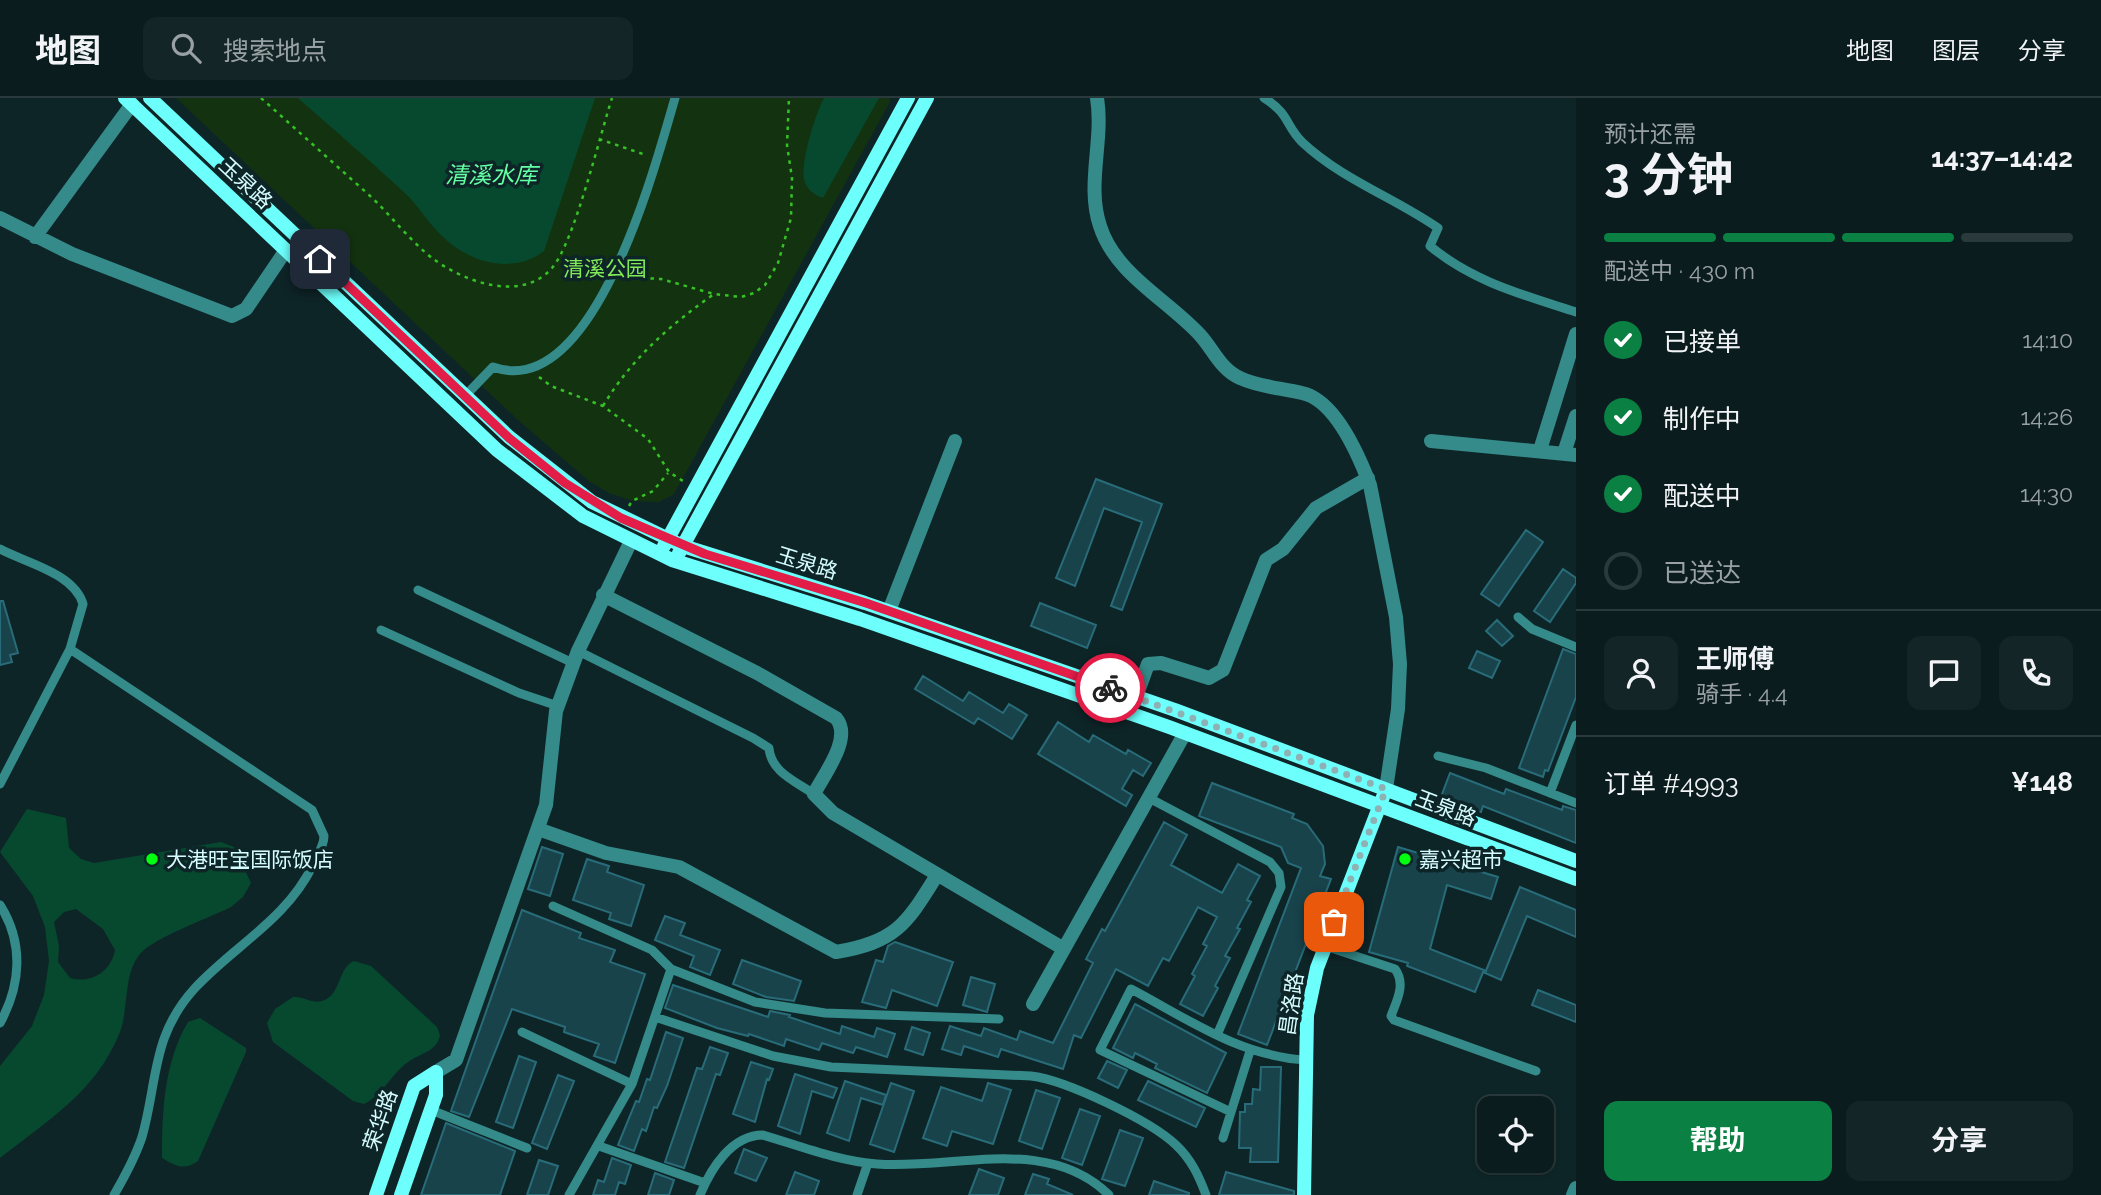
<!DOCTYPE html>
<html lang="zh">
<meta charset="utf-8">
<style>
:root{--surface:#0a1c1e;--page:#132527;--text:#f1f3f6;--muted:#99a1a4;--line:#2a3a3c;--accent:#0b8043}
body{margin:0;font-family:Raleway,"Noto Sans SC",sans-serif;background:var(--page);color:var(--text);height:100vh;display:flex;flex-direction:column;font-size:26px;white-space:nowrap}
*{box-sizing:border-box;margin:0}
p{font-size:23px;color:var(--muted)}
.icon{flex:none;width:38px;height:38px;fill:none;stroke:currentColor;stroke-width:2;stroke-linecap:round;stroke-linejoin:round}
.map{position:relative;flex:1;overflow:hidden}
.drawer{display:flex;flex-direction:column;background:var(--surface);width:525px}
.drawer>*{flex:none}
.tools{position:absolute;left:1477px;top:998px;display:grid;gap:14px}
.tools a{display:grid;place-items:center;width:77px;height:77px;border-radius:14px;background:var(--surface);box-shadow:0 2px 5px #0004,0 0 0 2px var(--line);font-size:35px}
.pin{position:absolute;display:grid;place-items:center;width:60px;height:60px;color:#fff;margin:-30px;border-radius:14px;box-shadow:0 4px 10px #0006}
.courier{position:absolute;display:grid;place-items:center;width:70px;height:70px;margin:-35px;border:5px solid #e11d48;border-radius:50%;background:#fff;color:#222;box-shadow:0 2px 9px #0007}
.overview em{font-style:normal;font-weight:700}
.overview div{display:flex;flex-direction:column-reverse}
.overview{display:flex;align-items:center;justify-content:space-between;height:119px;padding:0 28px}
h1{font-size:46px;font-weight:700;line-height:52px}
.bar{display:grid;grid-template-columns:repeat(4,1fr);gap:10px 7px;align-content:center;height:84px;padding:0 28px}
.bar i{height:9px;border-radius:5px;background:var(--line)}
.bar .on{background:var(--accent)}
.bar p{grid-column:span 4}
.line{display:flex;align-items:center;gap:18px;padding:0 28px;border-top:2px solid var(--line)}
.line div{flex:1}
.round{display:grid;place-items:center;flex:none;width:74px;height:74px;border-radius:14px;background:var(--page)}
ol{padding:0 28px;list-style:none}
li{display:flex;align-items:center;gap:21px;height:77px}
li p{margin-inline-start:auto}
li .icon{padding:7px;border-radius:50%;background:var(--accent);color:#fff;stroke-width:4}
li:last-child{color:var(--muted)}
li i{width:38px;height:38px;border:4px solid var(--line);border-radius:50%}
.primary-button{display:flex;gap:14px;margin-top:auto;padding:14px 28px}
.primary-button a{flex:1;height:80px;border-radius:14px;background:var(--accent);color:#fff;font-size:28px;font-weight:700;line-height:80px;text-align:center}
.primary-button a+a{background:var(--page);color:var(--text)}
header{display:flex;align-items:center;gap:42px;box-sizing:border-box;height:98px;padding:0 35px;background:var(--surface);border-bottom:2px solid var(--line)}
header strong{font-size:33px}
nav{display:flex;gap:38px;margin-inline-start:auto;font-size:24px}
.search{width:490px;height:63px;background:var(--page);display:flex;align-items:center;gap:18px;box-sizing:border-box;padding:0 24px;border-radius:14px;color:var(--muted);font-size:26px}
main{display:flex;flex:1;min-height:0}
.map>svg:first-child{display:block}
.green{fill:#133310}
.water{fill:#06492e;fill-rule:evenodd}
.building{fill:#18434b;stroke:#296c79;stroke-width:2}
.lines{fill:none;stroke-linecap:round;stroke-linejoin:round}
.path{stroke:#36c226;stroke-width:2.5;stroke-dasharray:3.5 5;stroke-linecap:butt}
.lane{stroke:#358b8a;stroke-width:9}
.street{stroke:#358b8a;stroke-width:14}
.secondary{stroke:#6cfffc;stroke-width:14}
.done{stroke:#8fb1b4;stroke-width:7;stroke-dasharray:0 12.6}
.route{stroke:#e11d48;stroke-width:9}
.poi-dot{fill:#01ff0f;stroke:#0e2528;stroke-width:2.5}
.labels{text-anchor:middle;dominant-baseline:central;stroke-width:7;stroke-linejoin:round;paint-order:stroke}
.street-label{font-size:21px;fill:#d5fcff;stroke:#0e2528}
.park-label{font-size:21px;fill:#82e957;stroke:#0e2528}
.poi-label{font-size:21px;fill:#d5fcff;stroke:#0e2528;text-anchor:start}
.water-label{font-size:23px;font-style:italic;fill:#63ffa4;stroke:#0e2528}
</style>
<header>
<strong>地图</strong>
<div class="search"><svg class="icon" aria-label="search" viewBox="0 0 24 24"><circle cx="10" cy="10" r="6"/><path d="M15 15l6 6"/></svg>搜索地点</div>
<nav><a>地图</a><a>图层</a><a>分享</a></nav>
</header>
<main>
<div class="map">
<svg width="1576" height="1097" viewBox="0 0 1576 1097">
<rect width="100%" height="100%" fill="#0e2528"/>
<path class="green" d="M 176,0 L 888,0 L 891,2 L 674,396 L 659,404 L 633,403 L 609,395 L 589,383 L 518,322 Z"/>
<path class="water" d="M 298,0 L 595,0 L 544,153 C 513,177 469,165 442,138 C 429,126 420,110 407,97 C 372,64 334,32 298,0 Z
M 824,0 L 879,0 L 823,100 C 814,97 806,91 804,81 C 801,62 815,17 824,0 Z
M 27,711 L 66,720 L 69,750 L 81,761 L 94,765 L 221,744 L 234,749 L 251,785 L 243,799 L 231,809 C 209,820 153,840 140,856 C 123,876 129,910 120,934 C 96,994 48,1022 0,1060 L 0,968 L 32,928 L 44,897 L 49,863 L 45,829 L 33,798 L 0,754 ZM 76,811 L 103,831 L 115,852 C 111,874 91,886 70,880 L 58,864 L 59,848 L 54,824 L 64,814 Z
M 354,863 L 371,868 L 437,929 L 440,937 C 437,954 420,955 408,964 C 391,976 383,997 364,1006 L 353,1003 L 273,944 L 267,925 L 275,911 L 293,899 C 304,898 312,906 322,903 C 342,897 337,870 354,863 Z
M 200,920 L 246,950 L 246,954 L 198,1063 C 184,1073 176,1068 162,1060 C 162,1014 164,964 188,924 Z"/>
<path class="building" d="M 1096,381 L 1162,406 L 1122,512 L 1111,508 L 1142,424 L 1104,410 L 1075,488 L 1056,480 Z
M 1526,432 L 1543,444 L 1499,508 L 1481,496 Z
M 1563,471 L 1576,480 L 1576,485 L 1550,524 L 1534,513 Z
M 0,503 L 3,503 L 18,555 L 10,557 L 12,564 L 0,567 Z
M 1040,505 L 1096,527 L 1087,550 L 1031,528 Z
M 1497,522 L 1513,538 L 1502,548 L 1486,533 Z
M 1563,551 L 1576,556 L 1576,599 L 1548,673 L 1545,672 L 1543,679 L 1519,670 Z
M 1477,553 L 1500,563 L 1492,580 L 1469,570 Z
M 923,578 L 963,603 L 969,594 L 1003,615 L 1009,606 L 1027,617 L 1012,641 L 978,620 L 974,626 L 915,591 Z
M 1058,624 L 1089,644 L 1093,637 L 1126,656 L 1128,652 L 1151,665 L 1143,678 L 1133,672 L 1122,691 L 1132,697 L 1126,708 L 1038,656 Z
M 1450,675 L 1504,696 L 1506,691 L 1562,712 L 1563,708 L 1576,712 L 1576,745 L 1483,708 L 1481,714 L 1441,699 Z
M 1212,685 L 1294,716 L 1292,720 L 1307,726 L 1323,748 L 1325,766 L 1320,778 L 1331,781 L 1267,947 L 1238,936 L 1301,770 L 1288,765 L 1281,749 L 1199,718 Z
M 1164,724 L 1187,737 L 1171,767 L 1222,795 L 1238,766 L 1260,778 L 1247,802 L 1251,804 L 1237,830 L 1240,831 L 1225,858 L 1230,860 L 1215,888 L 1218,890 L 1203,918 L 1180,906 L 1195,878 L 1192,876 L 1207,848 L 1203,846 L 1217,819 L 1198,809 L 1169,863 L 1163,860 L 1148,888 L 1116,871 L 1081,940 L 1074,937 L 1063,971 L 1001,951 L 998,959 L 964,948 L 961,957 L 942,951 L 950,928 L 981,938 L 984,930 L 1017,942 L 1020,933 L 1053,945 L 1093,865 L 1086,861 L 1102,831 L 1105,833 Z
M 542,749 L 563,756 L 550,798 L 528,791 Z
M 1398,749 L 1498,779 L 1491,801 L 1447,787 L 1430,851 L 1484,872 L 1475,894 L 1407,868 L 1408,865 L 1369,854 Z
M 587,761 L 609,768 L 607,774 L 644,787 L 631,828 L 609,821 L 611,815 L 573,802 Z
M 1520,789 L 1576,812 L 1576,839 L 1527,818 L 1501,882 L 1485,875 Z
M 522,812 L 581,835 L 579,840 L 615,852 L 610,864 L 645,876 L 615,965 L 594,958 L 599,946 L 564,934 L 565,929 L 512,911 L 469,1019 L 451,1013 Z
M 665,818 L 685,825 L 680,837 L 720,852 L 710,877 L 690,869 L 694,858 L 655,842 Z
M 895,844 L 953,864 L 937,908 L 892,892 L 886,910 L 862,904 L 876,862 L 883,864 L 888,848 Z
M 742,862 L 801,883 L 794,903 L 766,899 L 733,886 Z
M 971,879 L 995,886 L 987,914 L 963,907 Z
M 673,887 L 768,919 L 770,913 L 790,917 L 789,919 L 840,936 L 842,928 L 874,939 L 877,930 L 895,936 L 887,959 L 856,949 L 853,955 L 822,945 L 819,952 L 786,941 L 784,948 L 749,936 L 748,938 L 717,930 L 665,910 Z
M 1538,892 L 1576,907 L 1576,924 L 1532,907 Z
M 1135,906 L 1226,955 L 1207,995 L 1155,970 L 1157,966 L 1135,955 L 1133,960 L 1113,950 Z
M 912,929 L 930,935 L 923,957 L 905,951 Z
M 666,934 L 683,940 L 667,988 L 657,1010 L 654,1009 L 646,1033 L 642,1031 L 634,1053 L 618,1047 L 636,1003 L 639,1004 L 647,981 L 650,982 Z
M 710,949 L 728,955 L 720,977 L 716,976 L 684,1070 L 665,1064 L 697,970 L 702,971 Z
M 519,958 L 536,964 L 513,1030 L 496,1024 Z
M 1107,963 L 1127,972 L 1118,990 L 1098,980 Z
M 751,964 L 773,971 L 769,982 L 767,981 L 755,1024 L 733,1016 Z
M 1261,969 L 1281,969 L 1278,1064 L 1250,1064 L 1251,1050 L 1239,1050 L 1240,1014 L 1245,1014 L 1245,1006 L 1252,1006 L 1253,991 L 1260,992 Z
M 795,976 L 837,990 L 833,1000 L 812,993 L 800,1036 L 778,1028 Z
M 558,977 L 574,983 L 547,1051 L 532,1045 Z
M 845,983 L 886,997 L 883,1007 L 861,1000 L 849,1043 L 827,1035 Z
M 1148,983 L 1205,1010 L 1196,1029 L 1138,1002 Z
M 891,985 L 914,993 L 894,1054 L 870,1046 Z
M 988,985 L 1011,992 L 993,1046 L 952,1033 L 947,1048 L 923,1040 L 941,989 L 982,1003 Z
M 1036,992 L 1060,1000 L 1042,1051 L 1019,1043 Z
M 1080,1011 L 1100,1018 L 1082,1067 L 1062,1060 Z
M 446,1025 L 515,1053 L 500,1097 L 421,1097 Z
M 1120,1032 L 1143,1040 L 1125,1088 L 1102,1081 Z
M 744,1051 L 767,1060 L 756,1083 L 735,1075 Z
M 612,1060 L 631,1067 L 625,1086 L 619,1084 L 615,1097 L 593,1097 L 598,1082 L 604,1084 Z
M 539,1062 L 558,1068 L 548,1097 L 527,1097 Z
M 979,1071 L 1004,1080 L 998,1097 L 969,1097 Z
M 795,1074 L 819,1083 L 814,1097 L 786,1097 Z
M 1226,1074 L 1294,1093 L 1294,1097 L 1219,1097 Z
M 655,1075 L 674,1082 L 669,1097 L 648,1097 Z
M 1033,1076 L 1049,1081 L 1047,1086 L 1073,1097 L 1025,1097 Z
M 1154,1083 L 1189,1095 L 1189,1097 L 1149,1097 Z"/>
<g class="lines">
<path class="path" d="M 261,0 C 297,32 332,64 368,96 C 390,116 408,141 432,160 C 464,184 521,205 552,170 C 574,145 600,37 612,0
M 599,41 L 646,57
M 625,179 L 661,181 L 714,196
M 539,279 L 551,288 L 603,308 L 648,341 L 669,374 L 683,383
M 603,308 C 631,261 670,227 714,196 L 741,199 L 754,195 L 765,187 L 778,165 L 791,120 L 792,80 L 787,47 L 789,0
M 629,408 L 632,403 L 653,393 L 668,375"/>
<path class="lane" d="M 1264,0 C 1290,16 1285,27 1302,44 C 1341,81 1395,100 1438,130 L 1430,148 C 1473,184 1524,197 1576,214
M 465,298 L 493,269 C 594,305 655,68 675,0
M 0,451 C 26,465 74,475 83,506 L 70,551 L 0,686
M 418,492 L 573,565
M 1518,519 L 1532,531 L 1576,549
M 381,532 L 519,595 L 558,608
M 70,551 L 312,712 L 324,738 C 324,748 317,758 313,767 C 286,822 235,847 195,890 C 151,938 158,983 142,1039 C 135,1060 125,1078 114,1097
M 578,553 L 753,640 L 769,650 C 771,674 795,683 814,696
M 1438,658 L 1486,670 L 1576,705
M 1550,695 L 1576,627
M 1149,700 L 1270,764 L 1279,775 L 1281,789 L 1217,937
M 0,807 C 24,845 21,887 0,925
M 553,808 L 652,852 L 671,871 L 755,904 L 825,915 L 999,921
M 1325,848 L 1395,871 C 1406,886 1397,902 1391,918 L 1394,922 L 1536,973
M 655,919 L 773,958 L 831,969 L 1031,978 C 1066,982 1151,1023 1176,1047 C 1191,1061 1199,1078 1206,1097
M 522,934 L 632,986
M 431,1012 L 527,1050
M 1231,1014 L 1100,952 L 1131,891 C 1188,921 1239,958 1306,962
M 1223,1040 L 1250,953
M 599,1048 L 705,1085
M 569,1097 L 632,986 L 671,871
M 700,1097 C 711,1070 732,1037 763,1037 C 800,1048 838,1063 877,1066 C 954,1072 1047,1036 1109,1097
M 857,1097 L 868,1065"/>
<path class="street" d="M 1097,0 C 1104,42 1086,87 1100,128 C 1115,176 1168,202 1200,237 C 1213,251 1221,272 1240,280 C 1259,289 1281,290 1302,295 C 1335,302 1359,358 1370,387 L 1396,519 L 1400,566 L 1398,611 L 1386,691
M 0,120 L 72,156 L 232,218 L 246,211 L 286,152
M 35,139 L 132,6
M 1431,343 L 1576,357
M 1540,352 L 1576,236
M 1564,355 L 1576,318
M 603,497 L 757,575 L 836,620 C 853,640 824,676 814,696 L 833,715 L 1064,851
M 889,513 L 955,343
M 1136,599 L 1148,566 L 1161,565 L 1209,580 L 1223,572 L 1266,462 L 1283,451 L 1316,410 L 1368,380
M 538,731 L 606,755 L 679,769 L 836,854 C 897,844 907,825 937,777
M 1033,906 L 1185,635
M 436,974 L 456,962 L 546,707 L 556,613 L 578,553 L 631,443
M 1573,1097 L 1576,1090"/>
<path class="secondary" d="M 125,0 L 497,352 L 583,418 L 672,462 L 860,521 L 1169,629 L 1576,781
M 150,0 L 509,339 L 592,404 L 683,448 L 865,505 L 1175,612 L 1576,763
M 664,448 L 908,0
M 679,455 L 927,0
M 376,1097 L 414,988 L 436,974
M 401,1097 L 436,997 L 436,974
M 1304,1097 L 1307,917 L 1317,870 L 1383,699"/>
</g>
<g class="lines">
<path class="done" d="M 1110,590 L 1386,691 L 1334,824"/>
<path class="route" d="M 320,161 L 509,340 L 565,385 L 621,420 L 705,456 L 866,505 L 1110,590"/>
</g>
<g class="poi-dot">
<circle cx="152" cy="761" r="7"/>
<circle cx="1405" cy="761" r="7"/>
</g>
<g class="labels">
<g class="street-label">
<text transform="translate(246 85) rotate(43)">玉泉路</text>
<text transform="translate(807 465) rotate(17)">玉泉路</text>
<text transform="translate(1446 710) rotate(21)">玉泉路</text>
<text transform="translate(1291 906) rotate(-82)">昌洛路</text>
<text transform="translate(380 1022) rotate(-71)">荣华路</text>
</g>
<g class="park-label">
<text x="605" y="170">清溪公园</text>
</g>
<g class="poi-label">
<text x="166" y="761">大港旺宝国际饭店</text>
<text x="1419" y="761">嘉兴超市</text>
</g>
<g class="water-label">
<text x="491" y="76">清溪水库</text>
</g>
</g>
</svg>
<div class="tools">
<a><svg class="icon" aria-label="locate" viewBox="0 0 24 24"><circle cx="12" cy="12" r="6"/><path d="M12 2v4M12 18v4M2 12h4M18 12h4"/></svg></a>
</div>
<div class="pin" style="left:1334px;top:824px;background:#ea580c"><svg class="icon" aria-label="bag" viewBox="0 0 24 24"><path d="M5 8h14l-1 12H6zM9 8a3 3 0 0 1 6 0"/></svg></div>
<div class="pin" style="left:320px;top:161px;background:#1f2937"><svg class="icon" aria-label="home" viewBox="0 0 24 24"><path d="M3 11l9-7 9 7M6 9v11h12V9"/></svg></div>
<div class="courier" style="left:1110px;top:590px"><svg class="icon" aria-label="bike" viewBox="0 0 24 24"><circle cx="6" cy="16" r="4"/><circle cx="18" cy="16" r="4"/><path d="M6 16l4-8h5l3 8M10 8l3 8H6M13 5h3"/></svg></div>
</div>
<section class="drawer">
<div class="overview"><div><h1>3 分钟</h1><p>预计还需</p></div><em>14:37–14:42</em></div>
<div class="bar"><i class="on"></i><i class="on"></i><i class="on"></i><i></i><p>配送中 · 430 m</p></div>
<ol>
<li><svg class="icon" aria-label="check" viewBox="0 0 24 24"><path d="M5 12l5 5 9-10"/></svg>已接单<p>14:10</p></li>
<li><svg class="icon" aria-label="check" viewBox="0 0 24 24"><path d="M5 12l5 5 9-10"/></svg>制作中<p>14:26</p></li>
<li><svg class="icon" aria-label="check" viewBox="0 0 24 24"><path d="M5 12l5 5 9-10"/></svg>配送中<p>14:30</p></li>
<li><i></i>已送达</li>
</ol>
<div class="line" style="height:126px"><a class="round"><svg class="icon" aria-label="person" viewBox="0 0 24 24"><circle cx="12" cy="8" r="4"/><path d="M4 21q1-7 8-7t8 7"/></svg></a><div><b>王师傅</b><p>骑手 · 4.4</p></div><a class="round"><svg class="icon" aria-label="chat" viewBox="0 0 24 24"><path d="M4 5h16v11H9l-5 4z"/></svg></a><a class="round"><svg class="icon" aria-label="phone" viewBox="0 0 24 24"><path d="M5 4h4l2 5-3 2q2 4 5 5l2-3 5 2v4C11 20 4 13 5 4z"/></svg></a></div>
<div class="line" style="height:91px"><div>订单 #4993</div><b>¥148</b></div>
<div class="primary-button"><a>帮助</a><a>分享</a></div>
</section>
</main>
